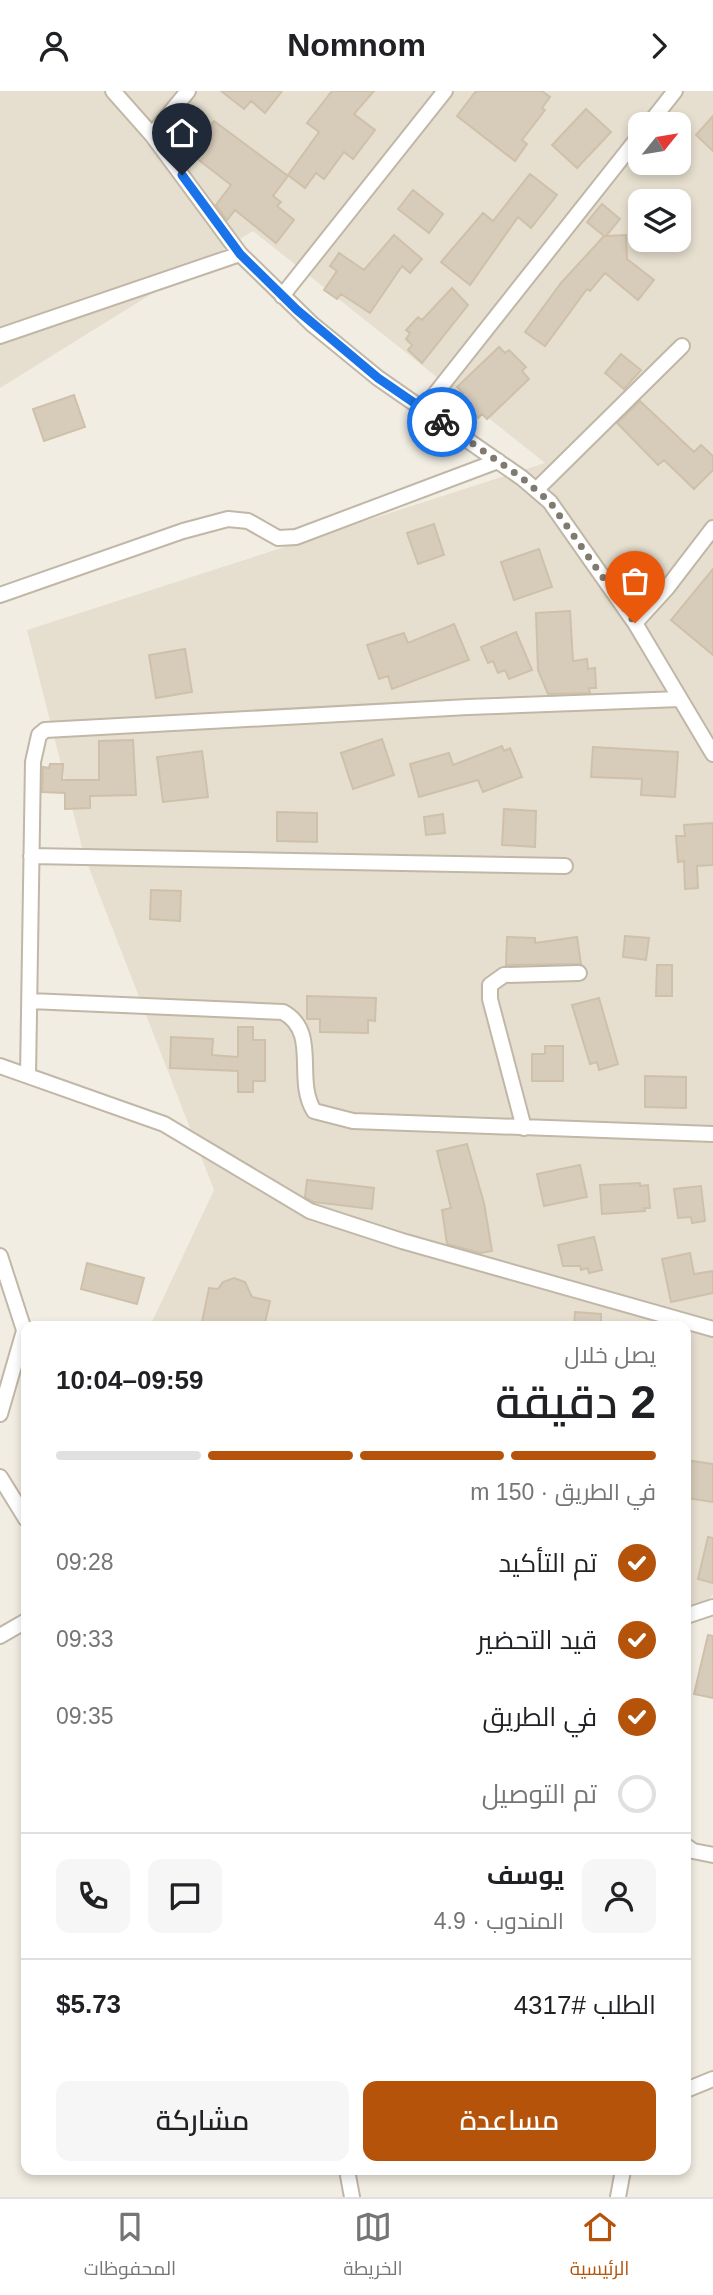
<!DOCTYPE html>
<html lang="ar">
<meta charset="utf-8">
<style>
:root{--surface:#fff;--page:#f6f6f6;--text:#202124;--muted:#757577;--line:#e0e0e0;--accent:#b45309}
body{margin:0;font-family:Helvetica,Cairo,sans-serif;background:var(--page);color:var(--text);direction:rtl;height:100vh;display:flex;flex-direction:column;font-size:26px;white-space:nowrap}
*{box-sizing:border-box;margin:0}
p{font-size:23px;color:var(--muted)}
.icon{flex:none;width:38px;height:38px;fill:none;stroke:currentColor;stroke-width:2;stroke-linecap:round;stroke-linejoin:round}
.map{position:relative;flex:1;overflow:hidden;direction:ltr}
.sheet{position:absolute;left:21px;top:1230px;width:670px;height:854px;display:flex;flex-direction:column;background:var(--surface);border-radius:14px;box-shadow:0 4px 10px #0003;direction:rtl}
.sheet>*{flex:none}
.needle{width:46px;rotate:60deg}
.buttons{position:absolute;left:628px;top:21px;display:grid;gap:14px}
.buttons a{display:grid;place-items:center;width:63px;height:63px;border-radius:14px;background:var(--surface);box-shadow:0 4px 10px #0003;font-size:35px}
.pin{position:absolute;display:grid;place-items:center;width:60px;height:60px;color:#fff;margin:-72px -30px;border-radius:50% 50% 50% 0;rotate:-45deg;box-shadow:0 0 7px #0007}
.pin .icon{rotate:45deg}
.courier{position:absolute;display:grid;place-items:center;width:70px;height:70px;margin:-35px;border:5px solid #1a73e8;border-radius:50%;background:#fff;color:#222;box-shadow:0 2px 9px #0007}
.overview em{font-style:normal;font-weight:600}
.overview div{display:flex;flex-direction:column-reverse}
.overview{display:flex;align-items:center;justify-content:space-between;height:119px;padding:0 35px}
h1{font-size:46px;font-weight:600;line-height:52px}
.bar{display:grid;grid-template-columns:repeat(4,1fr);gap:10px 7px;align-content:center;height:84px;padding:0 35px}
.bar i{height:9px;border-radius:5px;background:var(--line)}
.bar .on{background:var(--accent)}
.bar p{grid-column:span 4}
.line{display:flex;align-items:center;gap:18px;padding:0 35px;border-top:2px solid var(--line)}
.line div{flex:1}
.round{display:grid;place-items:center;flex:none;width:74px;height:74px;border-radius:14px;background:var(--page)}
ol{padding:0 35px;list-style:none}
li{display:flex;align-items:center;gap:21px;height:77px}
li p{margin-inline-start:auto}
li .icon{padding:7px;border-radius:50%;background:var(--accent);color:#fff;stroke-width:4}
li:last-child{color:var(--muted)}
li i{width:38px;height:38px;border:4px solid var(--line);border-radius:50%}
.action{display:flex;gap:14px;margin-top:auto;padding:14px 35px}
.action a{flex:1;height:80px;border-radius:14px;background:var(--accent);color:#fff;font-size:28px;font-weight:600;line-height:80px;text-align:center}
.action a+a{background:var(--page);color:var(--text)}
header{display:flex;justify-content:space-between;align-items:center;height:91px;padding:0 35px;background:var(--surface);font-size:32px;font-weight:600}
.menu{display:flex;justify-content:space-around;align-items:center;height:98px;border-top:2px solid var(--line);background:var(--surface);font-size:19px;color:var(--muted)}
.menu a{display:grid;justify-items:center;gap:4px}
.menu .on{color:var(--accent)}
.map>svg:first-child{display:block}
.residential{fill:#e6dfcf;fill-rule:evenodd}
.building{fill:#d7cbba;stroke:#cfc0aa;stroke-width:2}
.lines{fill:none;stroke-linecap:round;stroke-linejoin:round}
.minor-casing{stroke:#c0b7a7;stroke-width:18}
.minor{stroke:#fff;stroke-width:14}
.done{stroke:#807a70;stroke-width:7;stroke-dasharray:0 12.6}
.route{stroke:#1a73e8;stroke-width:9}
</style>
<header><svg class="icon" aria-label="forward" viewBox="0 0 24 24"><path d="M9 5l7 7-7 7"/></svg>Nomnom<svg class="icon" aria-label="person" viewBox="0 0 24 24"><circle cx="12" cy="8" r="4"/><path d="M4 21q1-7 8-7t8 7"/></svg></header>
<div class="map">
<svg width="713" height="2106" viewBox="0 0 713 2106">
<rect width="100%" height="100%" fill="#f2ede2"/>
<path class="residential" d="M 0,0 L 713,0 L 713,1503 L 689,1533 L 686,1534 L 686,1236 L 150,1235 L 214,1099 L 84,764 L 27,539 L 545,372 L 253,140 L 0,297 ZM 640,33 L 679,33 L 679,72 L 640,72 ZM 640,110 L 679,110 L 679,149 L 640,149 Z"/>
<path class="building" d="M 221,0 L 282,0 L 265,22 L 251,10 L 244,18 Z
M 332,0 L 374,0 L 354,23 L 375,39 L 353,68 L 344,61 L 324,88 L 316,82 L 305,97 L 288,84 L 319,41 L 307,32 Z
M 476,0 L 542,0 L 550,6 L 542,17 L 545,19 L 522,49 L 527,53 L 515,70 L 457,25 Z
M 586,18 L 611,41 L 577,77 L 552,54 Z
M 713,25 L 713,60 L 696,44 Z
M 214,30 L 288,85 L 273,105 L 281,111 L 277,115 L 294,129 L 276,152 L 235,119 L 227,129 L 216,114 L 231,94 L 190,62 Z
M 530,83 L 557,104 L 531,137 L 518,126 L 470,194 L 441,171 L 483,122 L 493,130 Z
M 413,99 L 443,123 L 429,142 L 398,118 Z
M 602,113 L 620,128 L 606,145 L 626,144 L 627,168 L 654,189 L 638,209 L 605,182 L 590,200 L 587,198 L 545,255 L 525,241 L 561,192 L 604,145 L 587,131 Z
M 394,144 L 422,168 L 410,182 L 402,175 L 370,222 L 341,203 L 337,208 L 324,199 L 337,180 L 330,175 L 339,162 L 364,179 Z
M 452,197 L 468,214 L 422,272 L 408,259 L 412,254 L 406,248 L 410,242 L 406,239 L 418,226 L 422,229 Z
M 499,256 L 505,262 L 509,259 L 526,276 L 522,280 L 529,288 L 487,328 L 482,323 L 478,327 L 458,306 L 463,302 L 457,296 Z
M 621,263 L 641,279 L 624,298 L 605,282 Z
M 74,304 L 85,336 L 44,350 L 33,318 Z
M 640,310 L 694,361 L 701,354 L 713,365 L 713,379 L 694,398 L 664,369 L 658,374 L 617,332 Z
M 434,433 L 444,464 L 418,473 L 407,442 Z
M 539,458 L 552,496 L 514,509 L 501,471 Z
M 713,478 L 713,564 L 671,529 Z
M 570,520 L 573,570 L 587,568 L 588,578 L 595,577 L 596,597 L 589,597 L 590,602 L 548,603 L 538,579 L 536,522 Z
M 454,533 L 469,569 L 392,598 L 388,585 L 379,588 L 367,554 L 404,542 L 408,552 Z
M 516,541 L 532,579 L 509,588 L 505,579 L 498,582 L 493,570 L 488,572 L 481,556 Z
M 185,558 L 192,601 L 156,607 L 149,564 Z
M 382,648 L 394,684 L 353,698 L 341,662 Z
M 133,649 L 136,704 L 90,705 L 90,717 L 65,718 L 65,702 L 42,701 L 43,676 L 49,677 L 50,673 L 63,673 L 62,689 L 99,689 L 99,650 Z
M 502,655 L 504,660 L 510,657 L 522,686 L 483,701 L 478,689 L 419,706 L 410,673 L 449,662 L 453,674 Z
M 593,656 L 678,661 L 675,706 L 641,704 L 642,688 L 591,686 Z
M 202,660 L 208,706 L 163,711 L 157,666 Z
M 504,718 L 536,720 L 535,756 L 502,754 Z
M 277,721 L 317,722 L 317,751 L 277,750 Z
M 443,723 L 445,742 L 426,744 L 424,726 Z
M 713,732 L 713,774 L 697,775 L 698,797 L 685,798 L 684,770 L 678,771 L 676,745 L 685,745 L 684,734 Z
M 151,799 L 181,800 L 180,830 L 150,828 Z
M 625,845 L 649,847 L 646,869 L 623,866 Z
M 507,846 L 535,847 L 535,852 L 577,846 L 581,873 L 506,874 Z
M 657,874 L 672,874 L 672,905 L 656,905 Z
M 307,905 L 376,907 L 375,930 L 368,929 L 368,942 L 320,941 L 320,928 L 307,928 Z
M 599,907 L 618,973 L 599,979 L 597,971 L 590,973 L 572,914 Z
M 238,936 L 253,936 L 253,949 L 265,949 L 265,990 L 253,990 L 253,1001 L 238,1001 L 238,980 L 170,977 L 171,946 L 213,948 L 212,964 L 238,966 Z
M 545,955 L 563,955 L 563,990 L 532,990 L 532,963 L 545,963 Z
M 645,985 L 686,986 L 686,1017 L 645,1016 Z
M 467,1053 L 484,1112 L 492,1160 L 480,1162 L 447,1153 L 442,1119 L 451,1117 L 437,1060 Z
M 580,1074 L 587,1106 L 544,1115 L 537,1083 Z
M 307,1089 L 374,1097 L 372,1118 L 314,1111 L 305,1106 Z
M 640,1092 L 640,1095 L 648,1094 L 650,1117 L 644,1117 L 645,1120 L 602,1123 L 600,1094 Z
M 701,1095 L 705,1130 L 692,1132 L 691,1126 L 678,1127 L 674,1098 Z
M 594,1146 L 602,1179 L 589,1182 L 588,1177 L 581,1179 L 580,1175 L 563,1175 L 558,1154 Z
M 690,1162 L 694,1183 L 713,1180 L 713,1202 L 671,1211 L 662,1168 Z
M 87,1172 L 144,1187 L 137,1213 L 81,1198 Z
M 234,1187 L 245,1191 L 252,1206 L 270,1210 L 264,1236 L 201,1236 L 209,1197 L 218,1198 L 223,1191 Z
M 575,1221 L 601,1223 L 601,1236 L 574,1236 Z
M 686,1369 L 713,1373 L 713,1411 L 686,1407 Z
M 708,1446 L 713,1447 L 713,1492 L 698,1488 Z
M 708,1544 L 713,1545 L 713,1607 L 694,1603 Z"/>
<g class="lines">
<defs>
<path id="minor" d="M 113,0 L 152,44 L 240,163 L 312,233 L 378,287 L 522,387 L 550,411 L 635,532 L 713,663
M 649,33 L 675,0
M 152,44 L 188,0
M 282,205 L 445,0
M 0,245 L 240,163
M 424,317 L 640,44
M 537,398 L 682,255
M 0,504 L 183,440 L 228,428 L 248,430 L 278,447 L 296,446 L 498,370
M 635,532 L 667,497 L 713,437
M 31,765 L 565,775
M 30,910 L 283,921 C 320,941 294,988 314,1020 L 353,1030 L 713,1043
M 0,975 L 164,1033 L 310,1120 L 402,1150 L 713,1238
M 28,985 L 33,671 L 39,644 L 45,639 L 468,616 L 680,608
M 524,1037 L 490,908 L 490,894 L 504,884 L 579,882
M 0,1165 L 26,1245
M 0,1323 L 24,1240
M 0,1386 L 26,1428
M 686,1525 L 713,1516
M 0,1545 L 26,1530
M 686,1755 L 693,1760 L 713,1764
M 686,1999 L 713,1988
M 347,2079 L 352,2106
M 618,2106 L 623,2079"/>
</defs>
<use href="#minor" class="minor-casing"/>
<use href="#minor" class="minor"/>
</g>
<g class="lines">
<path class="done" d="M 442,331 L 522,387 L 550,411 L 635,532"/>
<path class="route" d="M 182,84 L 240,163 L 297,219 L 378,287 L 442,331"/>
</g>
</svg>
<div class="buttons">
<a><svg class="needle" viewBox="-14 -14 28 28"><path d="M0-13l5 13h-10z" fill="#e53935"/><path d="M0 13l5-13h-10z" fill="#757577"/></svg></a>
<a><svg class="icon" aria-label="layers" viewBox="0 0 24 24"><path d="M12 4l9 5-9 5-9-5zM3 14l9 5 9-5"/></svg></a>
</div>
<div class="pin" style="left:635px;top:532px;background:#ea580c"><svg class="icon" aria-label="bag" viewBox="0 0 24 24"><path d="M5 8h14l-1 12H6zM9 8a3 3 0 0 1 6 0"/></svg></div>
<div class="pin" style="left:182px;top:84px;background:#1f2937"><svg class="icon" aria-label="home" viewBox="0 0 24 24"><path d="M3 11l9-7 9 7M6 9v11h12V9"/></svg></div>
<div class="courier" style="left:442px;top:331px"><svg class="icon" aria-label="bike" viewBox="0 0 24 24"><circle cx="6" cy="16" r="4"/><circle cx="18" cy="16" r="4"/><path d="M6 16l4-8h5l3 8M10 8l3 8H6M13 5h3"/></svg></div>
<section class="sheet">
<div class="overview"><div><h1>2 دقيقة</h1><p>يصل خلال</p></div><em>09:59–10:04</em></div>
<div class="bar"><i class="on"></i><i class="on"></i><i class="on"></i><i></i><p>في الطريق · 150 m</p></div>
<ol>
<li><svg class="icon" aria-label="check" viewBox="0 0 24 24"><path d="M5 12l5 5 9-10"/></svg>تم التأكيد<p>09:28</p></li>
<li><svg class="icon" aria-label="check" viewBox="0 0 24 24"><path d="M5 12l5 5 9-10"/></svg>قيد التحضير<p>09:33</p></li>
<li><svg class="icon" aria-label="check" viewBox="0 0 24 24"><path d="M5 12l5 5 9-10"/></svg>في الطريق<p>09:35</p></li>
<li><i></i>تم التوصيل</li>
</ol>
<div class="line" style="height:126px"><a class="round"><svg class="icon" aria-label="person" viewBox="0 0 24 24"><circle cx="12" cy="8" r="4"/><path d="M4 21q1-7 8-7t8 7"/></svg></a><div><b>يوسف</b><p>المندوب · 4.9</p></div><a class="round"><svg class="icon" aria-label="chat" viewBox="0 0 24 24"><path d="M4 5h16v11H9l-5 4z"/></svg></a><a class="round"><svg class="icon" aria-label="phone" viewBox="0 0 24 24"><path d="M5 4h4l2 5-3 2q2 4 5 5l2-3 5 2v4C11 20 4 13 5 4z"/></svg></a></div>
<div class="line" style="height:91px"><div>الطلب #4317</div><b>$5.73</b></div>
<div class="action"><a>مساعدة</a><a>مشاركة</a></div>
</section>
</div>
<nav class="menu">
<a class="on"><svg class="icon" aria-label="home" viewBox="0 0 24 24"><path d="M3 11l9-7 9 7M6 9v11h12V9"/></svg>الرئيسية</a>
<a><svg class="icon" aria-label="map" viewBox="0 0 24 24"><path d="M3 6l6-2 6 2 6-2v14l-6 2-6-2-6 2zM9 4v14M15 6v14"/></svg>الخريطة</a>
<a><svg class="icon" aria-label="saved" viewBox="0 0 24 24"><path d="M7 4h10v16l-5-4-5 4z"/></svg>المحفوظات</a>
</nav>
